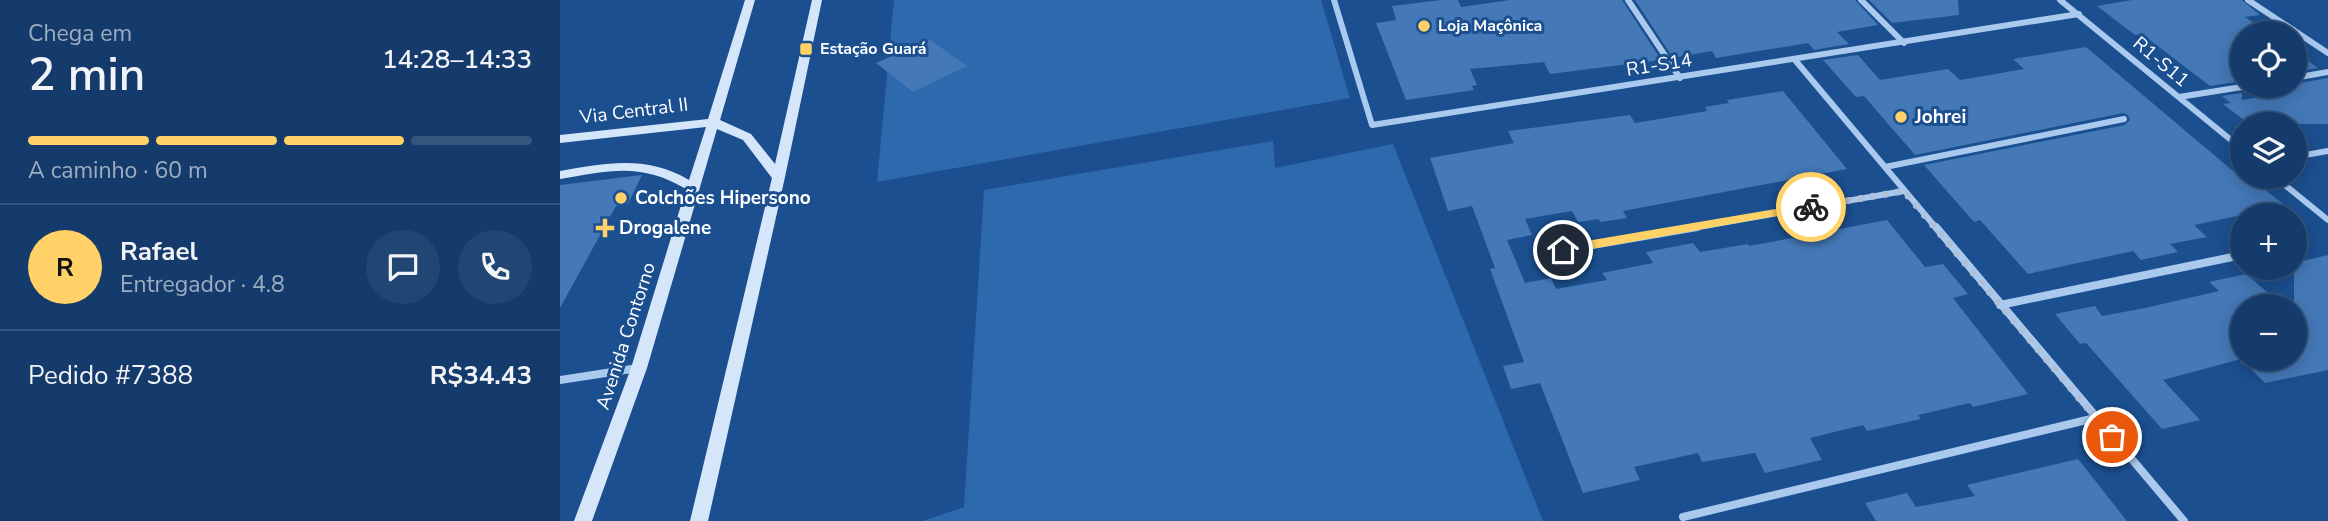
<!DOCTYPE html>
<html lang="pt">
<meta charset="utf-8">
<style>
:root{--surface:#143b6b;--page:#214673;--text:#f1f3f6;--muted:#9dadc1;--line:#33557e;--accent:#ffd166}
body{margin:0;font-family:"Nunito Sans",sans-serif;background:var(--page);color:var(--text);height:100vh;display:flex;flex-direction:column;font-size:26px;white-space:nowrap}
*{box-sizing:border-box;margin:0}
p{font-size:23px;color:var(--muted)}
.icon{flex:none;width:38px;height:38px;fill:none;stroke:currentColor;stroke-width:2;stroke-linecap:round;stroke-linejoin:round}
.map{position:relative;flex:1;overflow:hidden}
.drawer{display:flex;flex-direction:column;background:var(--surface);width:560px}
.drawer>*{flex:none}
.controls{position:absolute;left:1670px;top:21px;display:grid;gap:14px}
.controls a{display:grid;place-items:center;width:77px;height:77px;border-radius:50%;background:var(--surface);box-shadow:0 4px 18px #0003,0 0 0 2px var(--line);font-size:35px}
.pin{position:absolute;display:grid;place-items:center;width:60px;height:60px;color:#fff;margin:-30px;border:4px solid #fff;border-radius:50%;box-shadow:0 2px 7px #0007}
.courier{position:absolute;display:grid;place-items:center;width:70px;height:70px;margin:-35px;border:5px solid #ffd166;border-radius:50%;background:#fff;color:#222;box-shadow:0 2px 9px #0007}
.headline em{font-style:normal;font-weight:600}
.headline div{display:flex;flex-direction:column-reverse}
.headline{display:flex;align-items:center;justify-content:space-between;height:119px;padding:0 28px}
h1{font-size:46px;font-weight:600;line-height:52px}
.bar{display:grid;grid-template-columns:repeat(4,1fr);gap:10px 7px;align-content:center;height:84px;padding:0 28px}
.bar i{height:9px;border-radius:5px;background:var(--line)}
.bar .on{background:var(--accent)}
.bar p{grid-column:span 4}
.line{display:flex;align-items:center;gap:18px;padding:0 28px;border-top:2px solid var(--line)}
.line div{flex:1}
.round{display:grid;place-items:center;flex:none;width:74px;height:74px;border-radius:37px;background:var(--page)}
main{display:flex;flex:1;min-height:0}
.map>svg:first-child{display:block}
.green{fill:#2e69ad}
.building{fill:#4478b7}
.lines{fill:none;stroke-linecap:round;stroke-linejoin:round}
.street-far1{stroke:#a9c9ee;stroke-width:6}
.street{stroke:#a9c9ee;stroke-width:8}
.secondary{fill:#d6e6fa;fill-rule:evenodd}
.route{fill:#ffd166}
.done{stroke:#afc1d8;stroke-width:7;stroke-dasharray:0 12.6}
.poi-dot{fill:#ffd166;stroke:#1b4f8f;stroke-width:2.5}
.labels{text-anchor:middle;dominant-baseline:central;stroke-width:6;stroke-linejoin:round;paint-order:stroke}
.far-poi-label{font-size:16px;font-weight:bold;fill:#fff;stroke:#1b4f8f;text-anchor:start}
.street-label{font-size:19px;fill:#fff;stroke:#1b4f8f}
.poi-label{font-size:19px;font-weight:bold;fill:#fff;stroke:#1b4f8f;text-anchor:start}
</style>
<main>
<section class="drawer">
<div class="headline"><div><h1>2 min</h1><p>Chega em</p></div><em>14:28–14:33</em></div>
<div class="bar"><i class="on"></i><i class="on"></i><i class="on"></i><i></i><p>A caminho · 60 m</p></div>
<div class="line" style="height:126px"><b class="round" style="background:var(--accent);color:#111">R</b><div><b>Rafael</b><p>Entregador · 4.8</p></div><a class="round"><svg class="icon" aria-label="chat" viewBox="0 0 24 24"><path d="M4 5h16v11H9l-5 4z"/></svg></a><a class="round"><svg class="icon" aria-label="phone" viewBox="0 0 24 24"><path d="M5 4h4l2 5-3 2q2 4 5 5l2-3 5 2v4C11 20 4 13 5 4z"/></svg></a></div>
<div class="line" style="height:91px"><div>Pedido #7388</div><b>R$34.43</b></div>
</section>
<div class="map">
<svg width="1768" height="521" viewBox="0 0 1768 521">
<rect width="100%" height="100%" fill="#1b4f8f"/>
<path class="green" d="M 334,0 L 761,0 L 790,98 L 317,182 Z
M 713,141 L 715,168 L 833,144 L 983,521 L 363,521 L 404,507 L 424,190 Z"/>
<path class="building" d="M 881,0 L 898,0 L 901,7 L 950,0 L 1062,0 L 1101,60 L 990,74 L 984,62 L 910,69 L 917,85 L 912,86 L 914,90 L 846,100 L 816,23 L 836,20 L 832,6 Z
M 1075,0 L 1295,0 L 1318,25 L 1277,32 L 1289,44 L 1254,50 L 1248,43 L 1156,58 L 1152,51 L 1113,58 Z
M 1309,0 L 1398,0 L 1399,15 L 1332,23 Z
M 1572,0 L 1682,0 L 1700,15 L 1685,17 L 1709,33 L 1682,33 L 1682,81 L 1650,86 L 1582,34 L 1575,35 L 1537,6 Z
M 369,39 L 407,66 L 353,92 L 316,63 Z
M 1526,47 L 1673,171 L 1681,170 L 1682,177 L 1689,177 L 1737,215 L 1682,215 L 1634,225 L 1647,237 L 1610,244 L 1618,252 L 1581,260 L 1573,251 L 1468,274 L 1420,220 L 1414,222 L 1364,165 L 1565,125 L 1570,120 L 1568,115 L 1563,113 L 1355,155 L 1304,96 L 1296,97 L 1263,60 L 1298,55 L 1320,80 L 1388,69 L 1400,80 L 1464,69 L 1453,59 Z
M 1734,51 L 1758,68 L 1734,72 Z
M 1768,78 L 1768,124 L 1689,124 L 1663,104 L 1671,103 L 1662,96 L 1682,93 L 1682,100 L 1734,91 L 1734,84 Z
M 1223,91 L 1287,169 L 1063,211 L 1067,218 L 1041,222 L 1038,219 L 1018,222 L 1012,211 L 965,219 L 972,235 L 947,240 L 965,283 L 991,278 L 996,289 L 1047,280 L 1042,273 L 1093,263 L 1086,252 L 1133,243 L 1140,252 L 1188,244 L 1189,246 L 1327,220 L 1365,267 L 1383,264 L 1408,294 L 1393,298 L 1468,394 L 1413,407 L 1410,403 L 1358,415 L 1361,419 L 1307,431 L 1303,425 L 1250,438 L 1262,460 L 1205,473 L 1195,453 L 1142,462 L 1138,453 L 1074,467 L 1080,480 L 1023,493 L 980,383 L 951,389 L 943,366 L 964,362 L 930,269 L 935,268 L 912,206 L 888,211 L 870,158 L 954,143 L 948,131 L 1070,115 L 1075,123 L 1147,111 L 1145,107 L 1169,103 L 1167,100 Z
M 82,175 L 68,204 L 56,206 L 0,308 L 0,185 Z
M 1768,255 L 1768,370 L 1705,383 L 1681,359 L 1603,380 L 1640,420 L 1602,429 L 1526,343 L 1520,344 L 1495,314 L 1535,306 L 1542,316 L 1585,308 L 1659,291 L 1649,282 L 1686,274 L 1723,306 L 1682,306 L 1682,359 L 1734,359 L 1734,263 Z
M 1518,459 L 1567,521 L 1316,521 L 1305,503 L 1347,493 L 1356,507 L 1415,496 L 1407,485 Z"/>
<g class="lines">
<path class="street-far1" d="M 774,0 L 812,125 L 1519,14
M 1068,0 L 1120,78
M 1301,0 L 1344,43
M 1500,0 L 1682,149
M 1688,0 L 1768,53
M 1235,60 L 1377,229
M 1734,78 L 1768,72
M 1619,97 L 1688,86
M 1734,157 L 1768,151
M 1325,167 L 1564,119
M 1715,177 L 1768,220
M 1127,229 L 1344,191"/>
<path class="street" d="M 1376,227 L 1624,521
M 1003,250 L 1137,227
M 1440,305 L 1682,255
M 0,380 L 78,368
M 1123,517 L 1535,418"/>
<path class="secondary" d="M 185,0 L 195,0 L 160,120 L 191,134 L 215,164 L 252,0 L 262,0 L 225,177 L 148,521 L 130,521 L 212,178 L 183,140 L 157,129 L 87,368 L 32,521 L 14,521 L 71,368 L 126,189 C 79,162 51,171 0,179 L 0,171 C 46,163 87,155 129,180 L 146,127 L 0,143 L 0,135 L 148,119 Z"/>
</g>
<path class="route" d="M 1251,203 L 1256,207 L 1255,209 L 1003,254 L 997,250 L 1003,245 Z"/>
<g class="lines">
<path class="done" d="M 1251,207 L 1344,191 L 1552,437"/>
</g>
<g class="poi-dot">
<circle cx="864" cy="26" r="7"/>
<rect x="239" y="42" width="14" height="14" rx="3.5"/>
<circle cx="1341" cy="117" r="7"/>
<circle cx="61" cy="198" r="7"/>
<path d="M41.5 217.5h7v7h7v7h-7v7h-7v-7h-7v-7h7z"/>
</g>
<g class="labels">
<g class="far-poi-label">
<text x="878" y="26">Loja Maçônica</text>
<text x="260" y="49">Estação Guará</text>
</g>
<g class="street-label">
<text transform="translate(1601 62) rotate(40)">R1-S11</text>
<text transform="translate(1099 65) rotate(-9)">R1-S14</text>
<text transform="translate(74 111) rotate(-7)">Via Central II</text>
<text transform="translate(66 336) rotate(-72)">Avenida Contorno</text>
</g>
<g class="poi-label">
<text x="1355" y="117">Johrei</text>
<text x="75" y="198">Colchões Hipersono</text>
<text x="59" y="228">Drogalene</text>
</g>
</g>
</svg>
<div class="controls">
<a><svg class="icon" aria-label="locate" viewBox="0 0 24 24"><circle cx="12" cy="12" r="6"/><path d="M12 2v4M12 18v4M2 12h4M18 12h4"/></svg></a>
<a><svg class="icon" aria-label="layers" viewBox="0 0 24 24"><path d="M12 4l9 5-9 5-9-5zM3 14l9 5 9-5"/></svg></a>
<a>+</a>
<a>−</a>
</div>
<div class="pin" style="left:1552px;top:437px;background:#ea580c"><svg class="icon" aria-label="bag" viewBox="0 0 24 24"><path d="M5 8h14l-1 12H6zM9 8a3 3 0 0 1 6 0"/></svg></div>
<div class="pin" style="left:1003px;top:250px;background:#1f2937"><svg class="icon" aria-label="home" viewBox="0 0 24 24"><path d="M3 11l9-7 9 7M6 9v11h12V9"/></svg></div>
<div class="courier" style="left:1251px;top:207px"><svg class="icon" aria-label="bike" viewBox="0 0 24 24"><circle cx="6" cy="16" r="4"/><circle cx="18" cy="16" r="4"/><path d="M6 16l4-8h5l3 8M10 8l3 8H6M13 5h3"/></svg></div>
</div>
</main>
